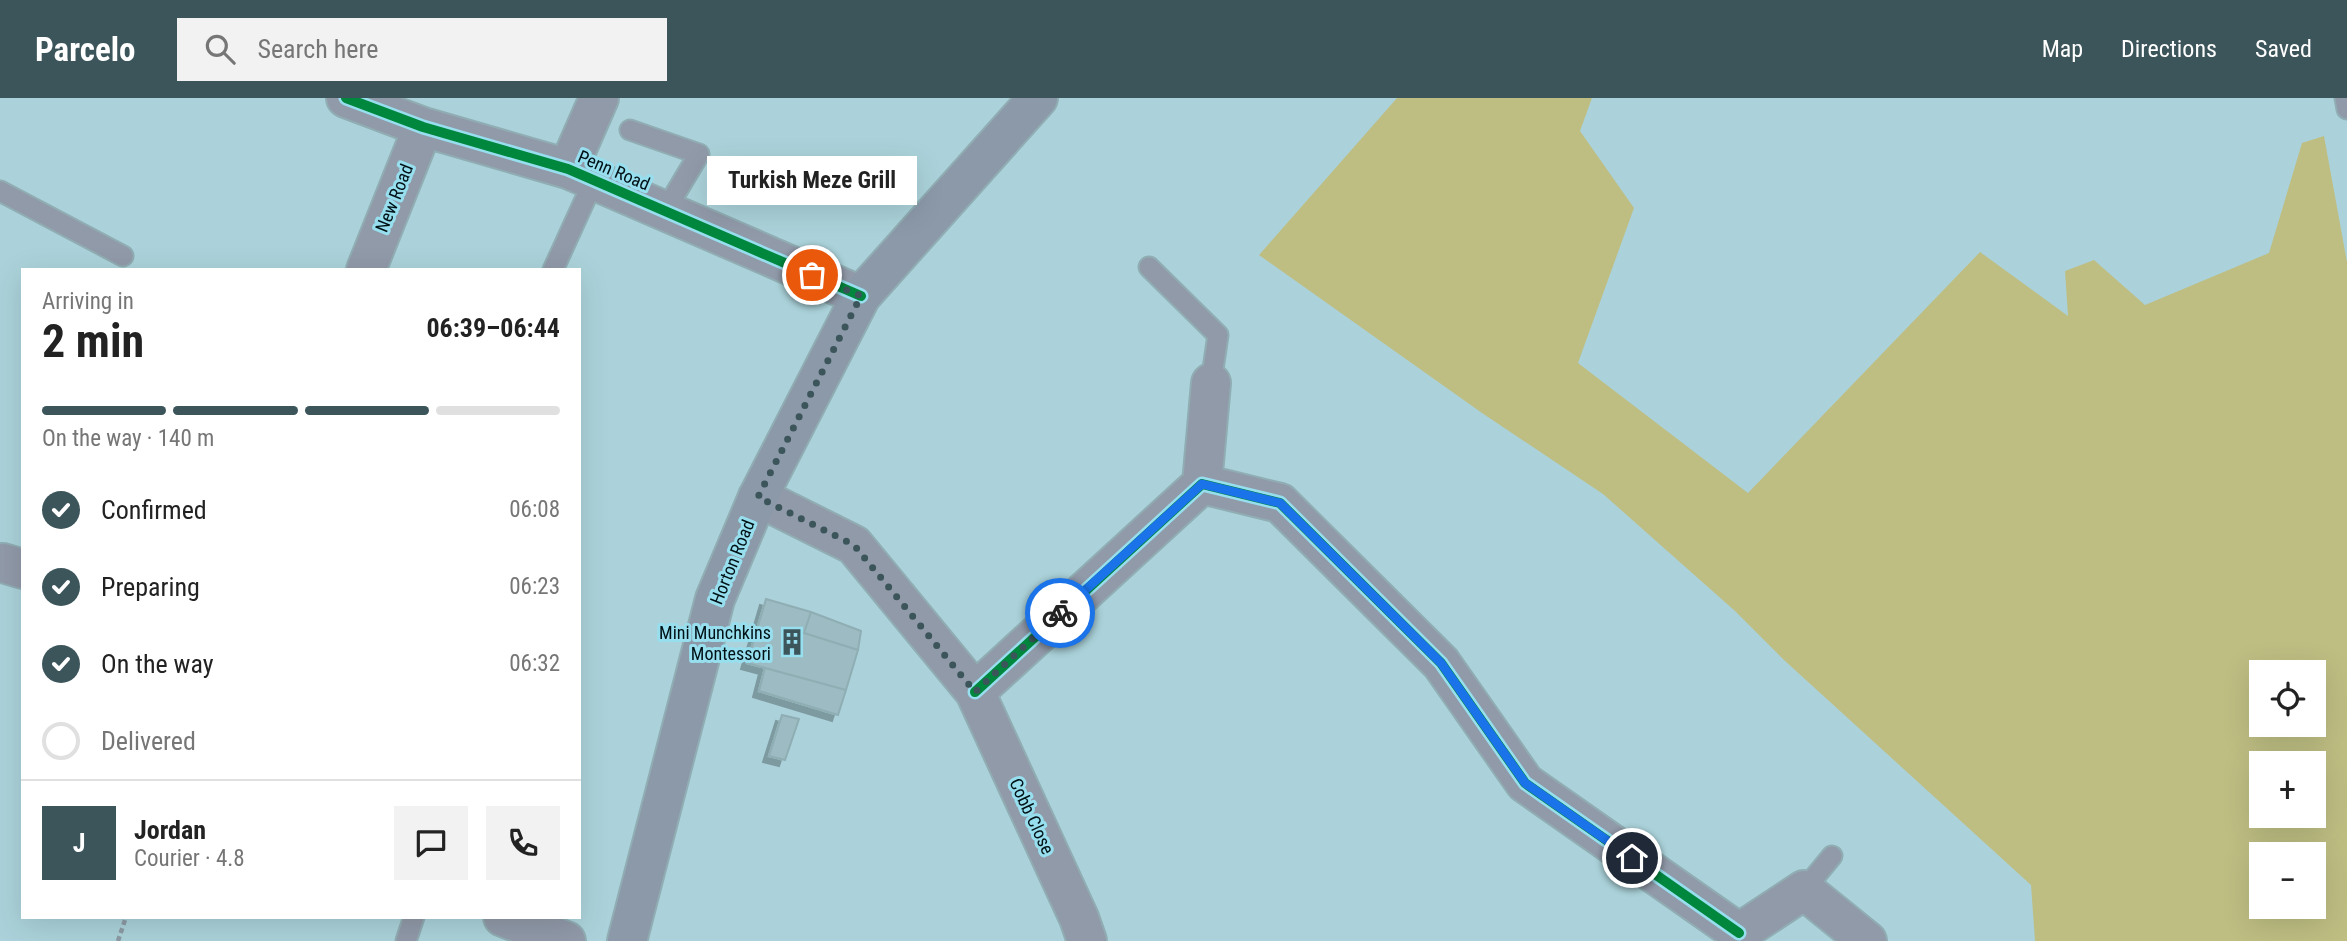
<!DOCTYPE html>
<meta charset="utf-8">
<style>
:root{--surface:#fff;--page:#f2f2f2;--text:#222;--muted:#767676;--line:#e0e0e0;--accent:#3c555b}
body{margin:0;font-family:"Roboto Condensed",sans-serif;background:var(--page);color:var(--text);height:100vh;display:flex;flex-direction:column;font-size:26px;white-space:nowrap}
*{box-sizing:border-box;margin:0}
p{font-size:23px;color:var(--muted)}
.icon{flex:none;width:38px;height:38px;fill:none;stroke:currentColor;stroke-width:2;stroke-linecap:round;stroke-linejoin:round}
.map{position:relative;flex:1;overflow:hidden}
.details{position:absolute;left:21px;top:170px;width:560px;height:651px;display:flex;flex-direction:column;background:var(--surface);border-radius:0px;box-shadow:0 7px 28px #0002}
.details>*{flex:none}
.tools{position:absolute;left:2249px;top:562px;display:grid;gap:14px}
.tools a{display:grid;place-items:center;width:77px;height:77px;border-radius:0px;background:var(--surface);box-shadow:0 7px 28px #0002;font-size:35px}
.pin{position:absolute;display:grid;place-items:center;width:60px;height:60px;color:#fff;margin:-30px;border:4px solid #fff;border-radius:50%;box-shadow:0 2px 7px #0007}
.courier{position:absolute;display:grid;place-items:center;width:70px;height:70px;margin:-35px;border:5px solid #1a73e8;border-radius:50%;background:#fff;color:#222;box-shadow:0 2px 9px #0007}
.bubble{position:absolute;height:49px;border-radius:0px;background:var(--surface);box-shadow:0 7px 28px #0002;font-size:23px;font-weight:700;line-height:49px;text-align:center}
.overview em{font-style:normal;font-weight:700}
.overview div{display:flex;flex-direction:column-reverse}
.overview{display:flex;align-items:center;justify-content:space-between;height:119px;padding:0 21px}
h1{font-size:46px;font-weight:700;line-height:52px}
.bar{display:grid;grid-template-columns:repeat(4,1fr);gap:10px 7px;align-content:center;height:84px;padding:0 21px}
.bar i{height:9px;border-radius:5px;background:var(--line)}
.bar .active{background:var(--accent)}
.bar p{grid-column:span 4}
.line{display:flex;align-items:center;gap:18px;padding:0 21px;border-top:2px solid var(--line)}
.line div{flex:1}
.round{display:grid;place-items:center;flex:none;width:74px;height:74px;border-radius:0px;background:var(--page)}
ol{padding:0 21px;list-style:none}
li{display:flex;align-items:center;gap:21px;height:77px}
li p{margin-inline-start:auto}
li .icon{padding:7px;border-radius:50%;background:var(--accent);color:#fff;stroke-width:4}
li:last-child{color:var(--muted)}
li i{width:38px;height:38px;border:4px solid var(--line);border-radius:50%}
header{display:flex;align-items:center;gap:42px;box-sizing:border-box;height:98px;padding:0 35px;background:var(--accent);color:#fff}
header strong{font-size:33px}
nav{display:flex;gap:38px;margin-inline-start:auto;font-size:24px}
.search{width:490px;height:63px;background:var(--page);display:flex;align-items:center;gap:18px;box-sizing:border-box;padding:0 24px;border-radius:0px;color:var(--muted);font-size:26px}
.map>svg:first-child{display:block}
.green{fill:#bebe83;fill-rule:evenodd}
.building{fill:#9cbbc2;stroke:#8faeb4;stroke-width:2;filter:url(#shadow)}
.lines{fill:none;stroke-linecap:round;stroke-linejoin:round}
.lane-casing{stroke:#90adb3;stroke-width:23}
.street-casing{stroke:#90adb3;stroke-width:42}
.secondary-casing{stroke:#90adb3;stroke-width:42}
.path{stroke:#8c9ba5;stroke-width:4.5;stroke-dasharray:5 3.5;stroke-linecap:butt}
.lane{stroke:#919aa9;stroke-width:19}
.street{stroke:#919aa9;stroke-width:38}
.secondary{stroke:#8c99a9;stroke-width:38}
.cycleway-casing{stroke:#97dfee;stroke-width:15}
.cycleway{stroke:#00873e;stroke-width:10}
.done{stroke:#3c555b;stroke-width:7;stroke-dasharray:0 12.6}
.route{stroke:#1a73e8;stroke-width:9}
.labels{text-anchor:middle;dominant-baseline:central;stroke-width:6;stroke-linejoin:round;paint-order:stroke}
.street-label{font-size:18px;fill:#001116;stroke:#97dfee}
.poi-label{font-size:18px;fill:#001116;stroke:#97dfee;text-anchor:end}
</style>
<header>
<strong>Parcelo</strong>
<div class="search"><svg class="icon" aria-label="search" viewBox="0 0 24 24"><circle cx="10" cy="10" r="6"/><path d="M15 15l6 6"/></svg>Search here</div>
<nav><a>Map</a><a>Directions</a><a>Saved</a></nav>
</header>
<div class="map">
<svg width="2347" height="843" viewBox="0 0 2347 843">
<defs>
<filter id="shadow"><feDropShadow dx="-6" dy="6" stdDeviation="0" flood-color="#0004"/></filter>
</defs>
<rect width="100%" height="100%" fill="#abd2da"/>
<path class="green" d="M 1397,0 L 1592,0 L 1580,33 L 1634,110 L 1578,265 L 1748,395 L 1980,154 L 2068,218 L 2065,173 L 2094,162 L 2145,207 L 2269,155 L 2302,45 L 2324,38 L 2347,164 L 2347,843 L 2035,843 L 2031,787 L 1784,562 L 1735,513 L 1603,396 L 1482,315 L 1259,157 ZM 2261,574 L 2314,574 L 2314,626 L 2261,626 ZM 2261,665 L 2314,665 L 2314,718 L 2261,718 ZM 2261,756 L 2314,756 L 2314,808 L 2261,808 Z"/>
<path class="building" d="M 766,501 L 811,514 L 804,535 L 858,552 L 846,592 L 747,565 Z
M 811,514 L 861,533 L 858,552 L 804,535 Z
M 765,570 L 846,592 L 838,617 L 759,593 Z
M 782,617 L 799,621 L 785,662 L 769,658 Z"/>
<g class="lines">
<defs>
<path id="lane" d="M 2345,0 L 2347,11
M 630,32 L 699,56 L 665,113
M 0,93 L 123,158
M 1149,169 L 1218,237 L 1211,285
M 553,172 L 594,82
M 1804,792 L 1832,758
M 406,843 L 414,819"/>
<path id="street" d="M 346,0 L 423,29 L 568,71 L 861,198
M 568,71 L 599,0
M 366,172 L 423,29
M 1202,386 L 1211,285
M 758,399 L 854,447 L 975,594 L 1079,820 L 1087,843
M 3,465 L 23,471
M 975,594 L 1202,386 L 1280,405 L 1441,565 L 1525,685 L 1739,835
M 503,819 L 566,843
M 1736,843 L 1739,835 L 1804,792 L 1867,843"/>
<path id="secondary" d="M 627,843 L 715,501 L 758,399 L 861,198 L 1038,0"/>
</defs>
<use href="#lane" class="lane-casing"/>
<use href="#street" class="street-casing"/>
<use href="#secondary" class="secondary-casing"/>
<path class="path" d="M 118,843 L 126,819"/>
<use href="#lane" class="lane"/>
<use href="#street" class="street"/>
<use href="#secondary" class="secondary"/>
<defs>
<path id="cycleway" d="M 346,0 L 423,29 L 568,71 L 861,198
M 975,594 L 1202,386 L 1280,405 L 1441,565 L 1525,685 L 1739,835"/>
</defs>
<use href="#cycleway" class="cycleway-casing"/>
<use href="#cycleway" class="cycleway"/>
</g>
<g class="lines">
<path class="done" d="M 812,177 L 861,198 L 758,399 L 854,447 L 975,594 L 1060,515"/>
<path class="route" d="M 1060,515 L 1202,386 L 1280,405 L 1441,565 L 1525,685 L 1632,760"/>
</g>
<defs>
<symbol id="building-bare" viewBox="-9 -9 18 18"><path d="M-4-6H4V6H1V3H-1V6H-4ZM-2.5-4.3h1.7v1.8h-1.7ZM.8-4.3h1.7v1.8H.8ZM-2.5-1h1.7V.8h-1.7ZM.8-1h1.7V.8H.8Z" fill="#3c555b" stroke="#97dfee" stroke-width="2.5" paint-order="stroke"/></symbol>
</defs>
<g fill-rule="evenodd">
<use href="#building-bare" x="773" y="525" width="38" height="38"/>
</g>
<g class="labels">
<g class="street-label">
<text transform="translate(614 72) rotate(23)">Penn Road</text>
<text transform="translate(394 100) rotate(-68)">New Road</text>
<text transform="translate(732 464) rotate(-68)">Horton Road</text>
<text transform="translate(1032 718) rotate(65)">Cobb Close</text>
</g>
<g class="poi-label">
<text x="771" y="534">Mini Munchkins<tspan x="771" dy="21">Montessori</tspan></text>
</g>
</g>
</svg>
<div class="tools">
<a><svg class="icon" aria-label="locate" viewBox="0 0 24 24"><circle cx="12" cy="12" r="6"/><path d="M12 2v4M12 18v4M2 12h4M18 12h4"/></svg></a>
<a>+</a>
<a>−</a>
</div>
<div class="pin" style="left:812px;top:177px;background:#ea580c"><svg class="icon" aria-label="bag" viewBox="0 0 24 24"><path d="M5 8h14l-1 12H6zM9 8a3 3 0 0 1 6 0"/></svg></div>
<div class="pin" style="left:1632px;top:760px;background:#1f2937"><svg class="icon" aria-label="home" viewBox="0 0 24 24"><path d="M3 11l9-7 9 7M6 9v11h12V9"/></svg></div>
<div class="courier" style="left:1060px;top:515px"><svg class="icon" aria-label="bike" viewBox="0 0 24 24"><circle cx="6" cy="16" r="4"/><circle cx="18" cy="16" r="4"/><path d="M6 16l4-8h5l3 8M10 8l3 8H6M13 5h3"/></svg></div>
<div class="bubble" style="left:707px;top:58px;width:210px">Turkish Meze Grill</div>
<section class="details">
<div class="overview"><div><h1>2 min</h1><p>Arriving in</p></div><em>06:39–06:44</em></div>
<div class="bar"><i class="active"></i><i class="active"></i><i class="active"></i><i></i><p>On the way · 140 m</p></div>
<ol>
<li><svg class="icon" aria-label="check" viewBox="0 0 24 24"><path d="M5 12l5 5 9-10"/></svg>Confirmed<p>06:08</p></li>
<li><svg class="icon" aria-label="check" viewBox="0 0 24 24"><path d="M5 12l5 5 9-10"/></svg>Preparing<p>06:23</p></li>
<li><svg class="icon" aria-label="check" viewBox="0 0 24 24"><path d="M5 12l5 5 9-10"/></svg>On the way<p>06:32</p></li>
<li><i></i>Delivered</li>
</ol>
<div class="line" style="height:126px"><b class="round" style="background:var(--accent);color:#fff">J</b><div><b>Jordan</b><p>Courier · 4.8</p></div><a class="round"><svg class="icon" aria-label="chat" viewBox="0 0 24 24"><path d="M4 5h16v11H9l-5 4z"/></svg></a><a class="round"><svg class="icon" aria-label="phone" viewBox="0 0 24 24"><path d="M5 4h4l2 5-3 2q2 4 5 5l2-3 5 2v4C11 20 4 13 5 4z"/></svg></a></div>
</section>
</div>
